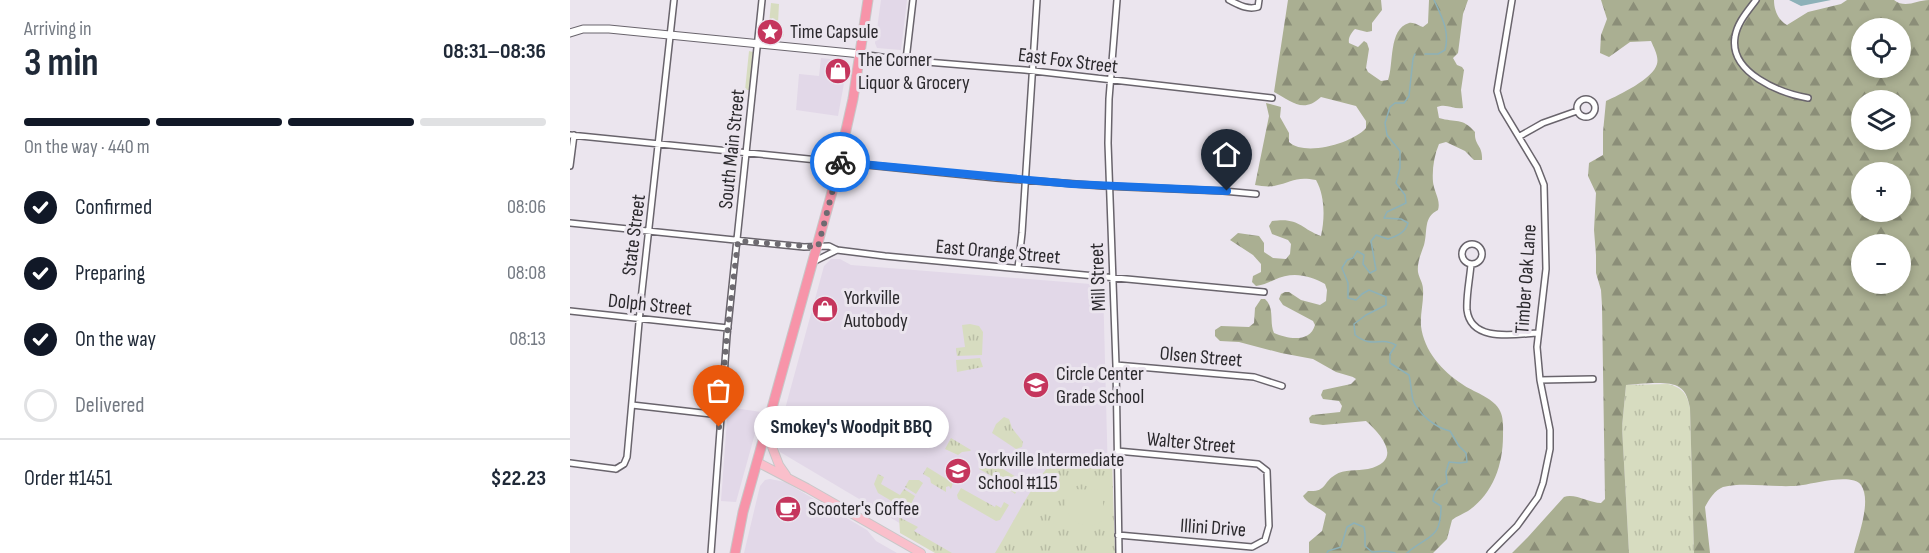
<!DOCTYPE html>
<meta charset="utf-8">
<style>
:root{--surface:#fff;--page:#f6f6f7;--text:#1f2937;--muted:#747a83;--line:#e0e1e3;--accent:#111827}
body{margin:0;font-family:"Sofia Sans Condensed",sans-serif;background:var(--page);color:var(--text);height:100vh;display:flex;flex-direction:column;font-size:22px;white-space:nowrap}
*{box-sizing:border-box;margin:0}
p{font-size:20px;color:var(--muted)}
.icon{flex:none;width:33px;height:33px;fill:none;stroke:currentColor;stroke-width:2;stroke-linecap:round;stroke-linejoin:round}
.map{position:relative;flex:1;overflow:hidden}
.side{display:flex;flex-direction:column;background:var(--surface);width:570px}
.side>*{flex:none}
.controls{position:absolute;left:1281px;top:18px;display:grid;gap:12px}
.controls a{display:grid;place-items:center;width:60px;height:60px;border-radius:50%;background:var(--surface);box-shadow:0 3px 9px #0003;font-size:30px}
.pin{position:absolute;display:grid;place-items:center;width:51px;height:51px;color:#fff;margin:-62px -26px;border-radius:50% 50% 50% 0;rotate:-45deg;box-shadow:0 0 6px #0007}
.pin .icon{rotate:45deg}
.courier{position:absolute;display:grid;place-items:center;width:60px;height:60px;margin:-30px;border:4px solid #1a73e8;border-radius:50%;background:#fff;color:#222;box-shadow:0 2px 8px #0007}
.bubble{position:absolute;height:42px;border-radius:21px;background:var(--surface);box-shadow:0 3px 9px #0003;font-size:20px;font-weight:700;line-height:42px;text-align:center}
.head em{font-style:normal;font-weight:700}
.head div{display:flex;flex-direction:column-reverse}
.head{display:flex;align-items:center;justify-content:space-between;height:102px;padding:0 24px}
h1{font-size:39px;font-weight:700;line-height:45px}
.bar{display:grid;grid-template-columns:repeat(4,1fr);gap:9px 6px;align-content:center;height:72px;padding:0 24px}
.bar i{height:8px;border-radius:4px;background:var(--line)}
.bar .active{background:var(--accent)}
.bar p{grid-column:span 4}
.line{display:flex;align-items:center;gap:15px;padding:0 24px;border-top:2px solid var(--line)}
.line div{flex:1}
ol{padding:0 24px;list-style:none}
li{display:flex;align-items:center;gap:18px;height:66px}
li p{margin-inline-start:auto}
li .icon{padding:6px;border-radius:50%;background:var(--accent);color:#fff;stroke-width:4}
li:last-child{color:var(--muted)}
li i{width:33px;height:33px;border:3px solid var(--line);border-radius:50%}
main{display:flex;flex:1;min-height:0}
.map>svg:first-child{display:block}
.built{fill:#e2d8e8}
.grass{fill:url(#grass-tufts)}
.forest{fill:url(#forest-firs);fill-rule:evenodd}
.garden{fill:#d7dcc0}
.water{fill:url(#water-ripples)}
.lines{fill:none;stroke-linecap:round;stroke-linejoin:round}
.stream{stroke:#8db1b8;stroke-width:1.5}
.street-casing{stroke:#69646c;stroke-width:8}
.secondary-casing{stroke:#69646c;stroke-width:9}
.primary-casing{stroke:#c8c7c8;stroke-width:10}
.highway-casing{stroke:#c8c7c8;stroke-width:11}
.street{stroke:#fff;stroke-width:5}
.secondary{stroke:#fff;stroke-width:7}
.primary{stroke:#fabfcb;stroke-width:8}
.highway{stroke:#f794a9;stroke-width:9}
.done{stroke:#6e6b71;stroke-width:6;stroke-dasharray:0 10.8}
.route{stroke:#1a73e8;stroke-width:8}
.labels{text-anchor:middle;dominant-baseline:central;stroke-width:6;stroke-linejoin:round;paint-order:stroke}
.poi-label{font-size:20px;fill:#2b292d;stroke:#ebe5ee;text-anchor:start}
.street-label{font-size:20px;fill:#2b292d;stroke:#ebe5ee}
</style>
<main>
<section class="side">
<div class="head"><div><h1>3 min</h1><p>Arriving in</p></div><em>08:31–08:36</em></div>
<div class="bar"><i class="active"></i><i class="active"></i><i class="active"></i><i></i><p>On the way · 440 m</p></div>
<ol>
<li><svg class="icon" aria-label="check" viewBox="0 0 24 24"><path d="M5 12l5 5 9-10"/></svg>Confirmed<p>08:06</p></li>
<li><svg class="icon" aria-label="check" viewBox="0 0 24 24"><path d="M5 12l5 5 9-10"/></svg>Preparing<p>08:08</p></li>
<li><svg class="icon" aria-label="check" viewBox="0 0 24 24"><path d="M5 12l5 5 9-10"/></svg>On the way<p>08:13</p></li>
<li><i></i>Delivered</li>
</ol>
<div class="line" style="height:78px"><div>Order #1451</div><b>$22.23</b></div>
</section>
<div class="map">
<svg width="1359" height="553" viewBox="0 0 1359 553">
<defs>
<pattern id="grass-tufts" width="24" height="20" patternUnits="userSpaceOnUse" patternTransform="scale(1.5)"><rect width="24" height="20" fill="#d7dcc0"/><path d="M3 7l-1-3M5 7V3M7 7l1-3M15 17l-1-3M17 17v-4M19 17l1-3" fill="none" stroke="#b9bda5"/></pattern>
<pattern id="forest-firs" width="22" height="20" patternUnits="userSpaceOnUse" patternTransform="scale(1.5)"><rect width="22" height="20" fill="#aaaf92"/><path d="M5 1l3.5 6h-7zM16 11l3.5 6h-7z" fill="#8b8e78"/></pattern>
<pattern id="water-ripples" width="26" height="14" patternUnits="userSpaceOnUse" patternTransform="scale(1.5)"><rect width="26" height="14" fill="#8db1b8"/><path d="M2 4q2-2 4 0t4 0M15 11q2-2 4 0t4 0" fill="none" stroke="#739096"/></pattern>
</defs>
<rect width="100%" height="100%" fill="#ebe5ee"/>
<path class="built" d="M 311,0 L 337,0 L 331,50 L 307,48 L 305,43 Z
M 251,58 L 269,60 L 277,67 L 268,116 L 226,110 L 229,74 L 249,76 Z
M 261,259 L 270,259 L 281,265 L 533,285 L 540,553 L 380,553 L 210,452 L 206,442 L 254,266 Z
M 158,407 L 191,412 L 166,502 L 151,501 Z
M 200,479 L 215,482 L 297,530 L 306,541 L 327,553 L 174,553 L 190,486 L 195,480 Z"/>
<path class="grass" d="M 201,3 L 209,4 L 208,23 L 204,22 L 205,19 L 202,18 L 200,27 L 204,30 L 199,32 L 203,34 L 211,33 L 214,34 L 213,37 L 198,35 Z
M 179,51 L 183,52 L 180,90 L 175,90 Z
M 400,324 L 409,326 L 413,332 L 412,355 L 387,356 L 386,348 L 395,347 L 392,325 Z
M 410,358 L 413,367 L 387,372 L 386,360 Z
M 1098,384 C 1113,388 1117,394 1120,408 L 1124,553 L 1059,553 L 1052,427 L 1056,385 Z
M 434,417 L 439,419 L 442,428 L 453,442 L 452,447 L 446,449 L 422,433 L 426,424 Z
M 345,419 L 350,420 L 367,430 L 361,439 L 348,431 L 346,433 L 341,431 L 336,439 L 331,436 L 339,422 Z
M 381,438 L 401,450 L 400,451 L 392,452 L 388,455 L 375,449 Z
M 534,454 L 539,455 L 542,458 L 545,553 L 425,553 C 437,534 470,468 487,459 C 497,453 522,454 534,454 Z
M 413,457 L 448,478 L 449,486 L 445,494 L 441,491 L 441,489 L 437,487 L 438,485 L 409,469 L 413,463 L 411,460 Z
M 357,467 L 383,483 L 381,489 L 379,486 L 376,487 L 376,492 L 361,483 L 360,478 L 353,474 Z
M 308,474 L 314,477 L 311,484 L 330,495 L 334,489 L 345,496 L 339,508 L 335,509 L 308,493 L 304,484 Z
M 339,480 L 349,480 L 353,483 L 346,494 L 335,487 Z
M 391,488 L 425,507 L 426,505 L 431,508 L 434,502 L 439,505 L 430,520 L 426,521 L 388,499 L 387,495 Z
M 329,517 L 348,527 L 344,531 L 382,553 L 365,553 L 330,533 Z"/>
<path class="forest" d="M 718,0 L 811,0 L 812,10 L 802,23 L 802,31 L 797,32 L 785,29 C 781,33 778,38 779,43 L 788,47 L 794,41 L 797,43 L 799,49 L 796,68 L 798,72 L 811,81 L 818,80 C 824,65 818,29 839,23 C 844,22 849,26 853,27 L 858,23 L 859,0 L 898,0 L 893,14 L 888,53 L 883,58 L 887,65 L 892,67 L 894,70 L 891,90 L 893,108 C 884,110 877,103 867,107 L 869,118 C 886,123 892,117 905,132 C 904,146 913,145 912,160 L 904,160 L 895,151 L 876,142 L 869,144 C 864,156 862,169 863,182 C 864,192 871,200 868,210 C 853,217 858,231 854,245 C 851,254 847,262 848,272 C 849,278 853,283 853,289 C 854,301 850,314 851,326 C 854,351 872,371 892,384 C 903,392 922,397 929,409 C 934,417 933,427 933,436 C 933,465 923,494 898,511 C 893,514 887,516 882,520 L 877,539 L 863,553 L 739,553 L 739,542 L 752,531 L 756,514 C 749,507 738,505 733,496 L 738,491 C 757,492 752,483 765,475 C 774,469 787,471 798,469 C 833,461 813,436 796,421 L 753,425 L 740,423 L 739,418 L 742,415 L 770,412 L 772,406 L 769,401 L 753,399 L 751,395 L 753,390 L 781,384 L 786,379 L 783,377 L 766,372 L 743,359 L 711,353 L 669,342 L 650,341 L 645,336 L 645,330 L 651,326 L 679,327 L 684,323 L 685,308 L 691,299 L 695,299 C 705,308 699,322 704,333 C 718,339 740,343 745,325 L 743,321 L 713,305 L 709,299 L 711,294 L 715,292 L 719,292 L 731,300 L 750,305 L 756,301 L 757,290 L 755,284 C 739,275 722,271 704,280 C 697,283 694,285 686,286 L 682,282 L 683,276 L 691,272 L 691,264 L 683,255 L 660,240 L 668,233 L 689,236 L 694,243 L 694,252 L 703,258 L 716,259 L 720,254 L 721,244 L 718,240 L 702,234 L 699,226 L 702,221 C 729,217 730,228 751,236 C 755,218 755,196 746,180 C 726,176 722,182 704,186 C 698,187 691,186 685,185 L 699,116 L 696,103 L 711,107 L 710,117 L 719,133 L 719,142 C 735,157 783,143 796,128 L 796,121 L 786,106 L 751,97 C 733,114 721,101 704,92 Z
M 1031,0 L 1204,0 C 1204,10 1208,20 1217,25 L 1238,12 L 1271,4 L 1277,0 L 1324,0 C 1336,9 1346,0 1359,0 L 1359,553 L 1284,553 C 1288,536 1302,501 1291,485 C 1283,473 1245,483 1233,485 C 1208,489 1176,481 1153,487 C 1145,490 1139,499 1135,507 L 1140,553 L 1124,553 L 1120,408 C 1118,400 1117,392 1109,387 C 1099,380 1069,384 1056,385 L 1052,427 L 1059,553 L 942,553 L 958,537 L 994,497 C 1005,493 1019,503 1031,503 L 1035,499 L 1032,306 L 1031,290 L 1026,273 L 1026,255 L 1024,230 L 1026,193 L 1018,176 L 1019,163 L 1033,155 L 1033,132 L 1036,101 C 1049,95 1083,79 1087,64 C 1089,57 1084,48 1081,41 L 1060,42 L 1039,57 L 1030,53 L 1031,35 L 1037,19 ZM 1292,28 L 1330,28 L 1330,68 L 1292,68 ZM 1292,100 L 1330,100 L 1330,140 L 1292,140 ZM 1292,172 L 1330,172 L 1330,212 L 1292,212 ZM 1292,244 L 1330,244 L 1330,284 L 1292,284 Z"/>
<path class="garden" d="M 502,489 L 529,490 L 533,494 L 533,520 C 530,522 527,524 523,525 C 503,530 485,503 502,489 Z"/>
<path class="water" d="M 1219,0 L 1261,0 L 1231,6 Z"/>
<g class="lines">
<path class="stream" d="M 855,54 L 868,54 L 875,50 C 880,32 872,17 864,0
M 757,553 L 758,551 L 771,547 L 777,527 L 784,523 L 794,527 L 795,534 L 795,546 L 802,552 L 816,551 L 825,553
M 837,553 C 859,534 871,540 871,506 L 863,501 C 863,491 869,486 877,483 L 876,472 L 879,462 L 889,463 L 897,462 L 896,453 L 889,446 L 880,431 C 866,428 848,414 843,400 C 841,392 841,383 839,375 L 820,363 L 820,354 L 826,345 C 810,336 803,349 785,335 L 784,324 L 796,315 L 816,305 L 816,297 L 799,290 L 792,294 L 786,300 L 778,298 L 778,283 L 772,268 L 777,260 L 783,258 L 787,251 L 794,255 L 793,264 L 800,273 L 806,270 L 801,241 L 806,235 L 818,239 C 827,236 835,233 838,223 L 831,219 L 814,218 L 817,212 L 836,203 L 835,195 L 826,183 L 830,168 L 830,151 L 817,135 L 815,123 L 820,107 L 825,103 L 834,103 L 839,96 L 843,59 L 845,54"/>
<defs>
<path id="street" d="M 547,0 L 539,99 L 538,143 L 546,365 L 549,553
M 659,0 C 669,5 677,10 688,7 L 689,0
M 1186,0 C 1177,12 1167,23 1165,37 C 1159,73 1210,93 1238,98
M 291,54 L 332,60 L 455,70 L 702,98
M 336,60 L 343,0
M1007 108a9 9 0 1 1 18 0a9 9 0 1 1-18 0Z
M 0,135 L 426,178 L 533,186 L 653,191 L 686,194
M 950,136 L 973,123 L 1007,111
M 0,166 L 4,135
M 0,223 L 234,247 L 259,246 L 267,250 L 315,256 L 694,292
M892 254a10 10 0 1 1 20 0a10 10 0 1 1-20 0Z
M 243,262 L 267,250
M 901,264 C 900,278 896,296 897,310 C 901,343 945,334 968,333
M 448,268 L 452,233 L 467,0
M 0,311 L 158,328
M 546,365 L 684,377 L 712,386
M 970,380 L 1023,379
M 62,405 L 150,415
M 547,451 L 688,464 L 697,471 L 699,526 L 695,540 L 682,547 L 548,535
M 0,463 L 46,469
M 46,469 L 54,464 L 57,457 L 71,300 L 104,0
M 141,553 L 157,335 L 192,0
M 920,553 L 947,526 L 968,497 L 973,483 L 980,449 L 980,430 L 970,380 L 967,347 L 976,269 L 974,185 L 967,167 L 932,109 L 927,91 L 942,0"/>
<path id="secondary" d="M 0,33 L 13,29 L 39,29 L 291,54"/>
<path id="primary" d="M 196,431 L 209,465 L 216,475
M 187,462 L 237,488 L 351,553"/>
<path id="highway" d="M 165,553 L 173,512 L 187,462 L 262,192 L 283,99 L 298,0"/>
</defs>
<use href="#street" class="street-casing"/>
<use href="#secondary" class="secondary-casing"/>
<use href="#primary" class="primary-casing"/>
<use href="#highway" class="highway-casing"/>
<use href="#street" class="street"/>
<use href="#secondary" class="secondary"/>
<use href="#primary" class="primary"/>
<use href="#highway" class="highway"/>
</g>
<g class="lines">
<path class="done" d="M 149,427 L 157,335 L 168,241 L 248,247 L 270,162"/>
<path class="route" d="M 270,162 L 502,184 L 657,191"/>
</g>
<defs>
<symbol id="sight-disc" viewBox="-11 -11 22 22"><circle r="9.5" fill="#c5365d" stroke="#ebe5ee"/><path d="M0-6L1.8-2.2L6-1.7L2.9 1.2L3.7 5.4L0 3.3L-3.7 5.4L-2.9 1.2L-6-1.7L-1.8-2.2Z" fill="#fff"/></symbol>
<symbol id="shop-disc" viewBox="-11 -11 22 22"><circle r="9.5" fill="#c5365d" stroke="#ebe5ee"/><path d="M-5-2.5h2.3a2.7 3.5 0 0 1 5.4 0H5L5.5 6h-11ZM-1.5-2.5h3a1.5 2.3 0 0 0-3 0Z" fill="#fff"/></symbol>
<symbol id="school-disc" viewBox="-11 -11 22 22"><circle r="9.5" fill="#c5365d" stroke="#ebe5ee"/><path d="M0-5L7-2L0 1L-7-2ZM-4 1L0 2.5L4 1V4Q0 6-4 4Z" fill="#fff"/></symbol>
<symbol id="cafe-disc" viewBox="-11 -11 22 22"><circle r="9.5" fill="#c5365d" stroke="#ebe5ee"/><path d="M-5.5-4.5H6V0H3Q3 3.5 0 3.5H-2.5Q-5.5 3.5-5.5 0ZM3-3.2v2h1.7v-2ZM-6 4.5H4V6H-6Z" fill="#fff"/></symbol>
</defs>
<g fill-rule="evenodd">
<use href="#sight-disc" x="185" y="17" width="30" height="30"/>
<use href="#shop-disc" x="253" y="56" width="30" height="30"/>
<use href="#shop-disc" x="240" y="294" width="30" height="30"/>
<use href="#school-disc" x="451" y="370" width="30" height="30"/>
<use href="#school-disc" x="373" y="456" width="30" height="30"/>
<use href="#cafe-disc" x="203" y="494" width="30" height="30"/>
</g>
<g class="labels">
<g class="poi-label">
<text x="220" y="32">Time Capsule</text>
<text x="288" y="60">The Corner<tspan x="288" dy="23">Liquor &amp; Grocery</tspan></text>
<text x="274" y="298">Yorkville<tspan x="274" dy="23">Autobody</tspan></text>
<text x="486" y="374">Circle Center<tspan x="486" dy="23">Grade School</tspan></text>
<text x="408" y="460">Yorkville Intermediate<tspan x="408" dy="23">School #115</tspan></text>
<text x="238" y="509">Scooter's Coffee</text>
</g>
<g class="street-label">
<text transform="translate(498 61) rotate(7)">East Fox Street</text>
<text transform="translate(162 149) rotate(-84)">South Main Street</text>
<text transform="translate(64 235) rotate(-83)">State Street</text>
<text transform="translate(428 252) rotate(5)">East Orange Street</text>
<text transform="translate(528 277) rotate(-92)">Mill Street</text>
<text transform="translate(956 279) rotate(-86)">Timber Oak Lane</text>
<text transform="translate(80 305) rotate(6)">Dolph Street</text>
<text transform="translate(631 357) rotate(5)">Olsen Street</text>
<text transform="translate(621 443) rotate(5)">Walter Street</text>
<text transform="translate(643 528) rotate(4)">Illini Drive</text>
</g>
</g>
</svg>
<div class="controls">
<a><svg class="icon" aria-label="locate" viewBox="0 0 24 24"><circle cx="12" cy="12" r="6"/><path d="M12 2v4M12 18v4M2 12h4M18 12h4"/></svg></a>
<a><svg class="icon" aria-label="layers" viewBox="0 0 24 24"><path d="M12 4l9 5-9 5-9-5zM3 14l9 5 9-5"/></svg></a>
<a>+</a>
<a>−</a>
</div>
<div class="pin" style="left:149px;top:427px;background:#ea580c"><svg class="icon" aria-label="bag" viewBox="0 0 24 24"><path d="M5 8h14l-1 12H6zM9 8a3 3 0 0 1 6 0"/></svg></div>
<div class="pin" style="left:657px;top:191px;background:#1f2937"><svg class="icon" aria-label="home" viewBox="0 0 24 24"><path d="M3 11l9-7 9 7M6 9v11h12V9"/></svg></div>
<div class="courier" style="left:270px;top:162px"><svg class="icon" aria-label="bike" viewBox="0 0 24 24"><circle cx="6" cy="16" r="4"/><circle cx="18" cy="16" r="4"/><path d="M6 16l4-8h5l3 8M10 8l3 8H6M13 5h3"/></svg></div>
<div class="bubble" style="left:184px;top:406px;width:195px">Smokey's Woodpit BBQ</div>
</div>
</main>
